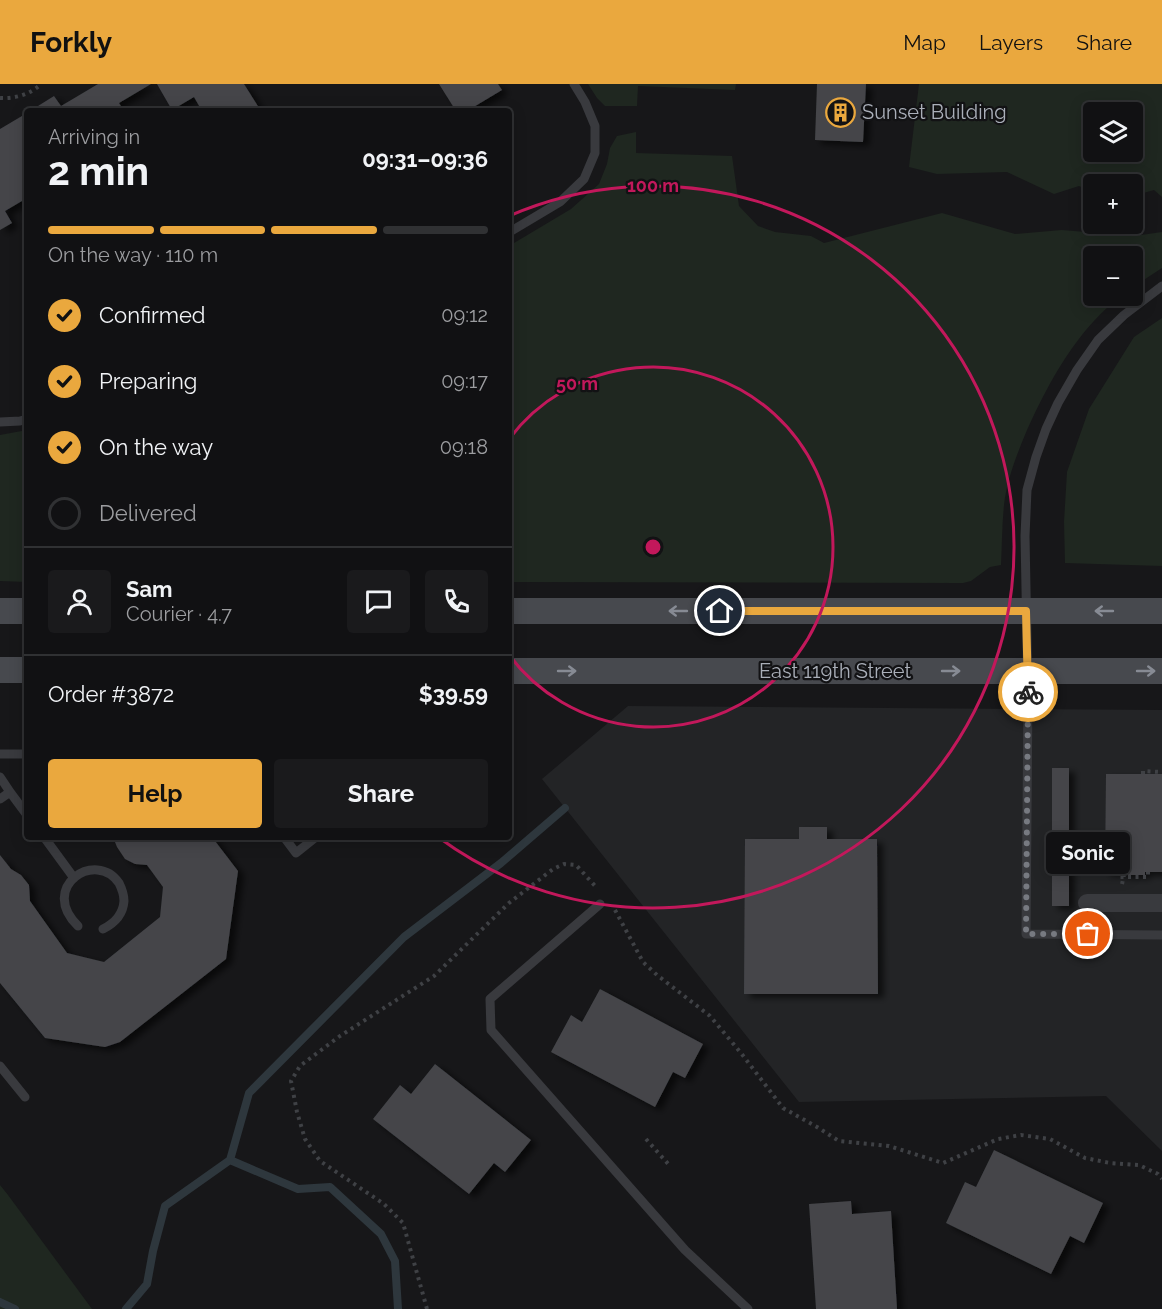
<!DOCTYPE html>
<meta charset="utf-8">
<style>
:root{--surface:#111113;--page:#1a1a1c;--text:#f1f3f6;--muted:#9c9da0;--line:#303133;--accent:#eaa83e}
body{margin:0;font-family:Raleway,sans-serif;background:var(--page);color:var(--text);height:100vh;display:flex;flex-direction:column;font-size:22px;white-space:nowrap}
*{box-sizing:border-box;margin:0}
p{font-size:20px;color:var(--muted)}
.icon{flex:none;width:33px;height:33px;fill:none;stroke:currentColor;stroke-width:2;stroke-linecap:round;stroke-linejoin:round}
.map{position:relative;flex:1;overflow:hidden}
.panel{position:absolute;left:24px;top:24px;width:488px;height:732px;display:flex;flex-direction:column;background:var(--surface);border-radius:6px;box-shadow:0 3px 15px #0003,0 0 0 2px var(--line)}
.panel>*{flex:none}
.fabs{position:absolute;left:1083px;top:18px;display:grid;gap:12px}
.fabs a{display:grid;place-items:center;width:60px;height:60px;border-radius:6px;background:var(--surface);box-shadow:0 3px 15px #0003,0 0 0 2px var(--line);font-size:30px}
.pin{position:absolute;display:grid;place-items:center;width:51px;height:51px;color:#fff;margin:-26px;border:3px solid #fff;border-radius:50%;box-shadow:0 2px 6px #0007}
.courier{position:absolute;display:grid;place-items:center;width:60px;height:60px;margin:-30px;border:4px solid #eaa83e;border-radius:50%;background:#fff;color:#222;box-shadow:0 2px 8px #0007}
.bubble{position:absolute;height:42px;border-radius:6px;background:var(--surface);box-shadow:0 3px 15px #0003,0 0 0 2px var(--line);font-size:20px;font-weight:700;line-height:42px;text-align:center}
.headline em{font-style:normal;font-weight:700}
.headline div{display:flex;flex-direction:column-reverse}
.headline{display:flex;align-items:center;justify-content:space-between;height:102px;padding:0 24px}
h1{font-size:39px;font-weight:700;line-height:45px}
.bar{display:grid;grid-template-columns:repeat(4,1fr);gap:9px 6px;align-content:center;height:72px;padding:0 24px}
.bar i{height:8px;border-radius:4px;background:var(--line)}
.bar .active{background:var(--accent)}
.bar p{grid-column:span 4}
.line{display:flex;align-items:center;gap:15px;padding:0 24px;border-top:2px solid var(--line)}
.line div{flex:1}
.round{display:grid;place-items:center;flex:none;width:63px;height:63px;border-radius:6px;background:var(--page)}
ol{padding:0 24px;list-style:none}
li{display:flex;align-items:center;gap:18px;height:66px}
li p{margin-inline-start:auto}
li .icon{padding:6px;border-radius:50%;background:var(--accent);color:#111;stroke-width:4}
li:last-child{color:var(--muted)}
li i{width:33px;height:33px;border:3px solid var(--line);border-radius:50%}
.cta{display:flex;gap:12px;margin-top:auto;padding:12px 24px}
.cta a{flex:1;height:69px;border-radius:6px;background:var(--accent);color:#111;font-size:24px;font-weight:700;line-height:69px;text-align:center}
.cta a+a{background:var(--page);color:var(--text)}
header{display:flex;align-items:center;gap:36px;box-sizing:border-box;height:84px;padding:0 30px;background:var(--accent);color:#111}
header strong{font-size:28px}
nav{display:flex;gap:33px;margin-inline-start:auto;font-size:21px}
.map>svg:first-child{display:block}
.built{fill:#232426}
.green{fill:#1f2720;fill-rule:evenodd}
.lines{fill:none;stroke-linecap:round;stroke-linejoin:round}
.stream{stroke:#2e373d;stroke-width:8}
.building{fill:#444549;filter:url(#shadow)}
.path{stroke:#3f4145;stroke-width:4;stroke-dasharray:3 4.5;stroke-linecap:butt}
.service{stroke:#393a3e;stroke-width:9}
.minor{stroke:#393a3e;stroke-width:18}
.secondary{stroke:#47494e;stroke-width:26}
.oneway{stroke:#878b94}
.done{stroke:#777a81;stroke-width:6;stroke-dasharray:0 10.8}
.route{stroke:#eaa83e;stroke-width:8}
.ring{fill:none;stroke:#c2185b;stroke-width:3}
.labels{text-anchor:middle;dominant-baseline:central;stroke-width:4.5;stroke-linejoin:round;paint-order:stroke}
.poi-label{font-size:20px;fill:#aaafb9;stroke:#121214;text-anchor:start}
.street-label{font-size:20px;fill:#aaafb9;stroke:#121214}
.centre{fill:#c2185b;stroke:#121214;stroke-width:3}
.ring-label{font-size:18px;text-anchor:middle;font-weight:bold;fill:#c2185b;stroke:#121214;stroke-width:4.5;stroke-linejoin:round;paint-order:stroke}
</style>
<header>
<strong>Forkly</strong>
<nav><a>Map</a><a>Layers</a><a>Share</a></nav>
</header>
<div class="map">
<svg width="1162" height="1225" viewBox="0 0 1162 1225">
<defs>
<filter id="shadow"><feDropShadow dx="6" dy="4" stdDeviation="3" flood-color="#0009"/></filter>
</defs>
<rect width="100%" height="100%" fill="#171719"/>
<path class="built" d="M 628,622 L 1162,626 L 1162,1067 L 1106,1012 L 799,1018 L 542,695 Z"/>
<path class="green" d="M 588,0 L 736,0 L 735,6 L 638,2 L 637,22 L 605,22 L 597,14 Z
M 919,0 L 1162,0 L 1162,113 L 1154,106 L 1133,112 L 1132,100 L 1094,100 L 1093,108 L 1079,102 L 1054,110 L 1007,88 L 937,90 L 909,83 ZM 1094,28 L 1132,28 L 1132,68 L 1094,68 Z
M 636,48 L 636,69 L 732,72 L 739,122 L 758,142 L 775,148 L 811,152 L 824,159 L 942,129 L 1015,150 L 1062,146 L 1134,152 L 1162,148 L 1162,184 L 1133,203 L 1132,172 L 1094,172 L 1094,212 L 1121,212 C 1077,246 1050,296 1027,346 C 1017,370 1007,395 1004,421 C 1002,440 1002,461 1001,481 L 990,483 L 971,497 L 963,499 L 509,498 L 509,162 L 571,125 L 599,100 L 607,80 L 610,64 L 617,52 Z
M 1162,234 L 1162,482 L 1065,479 L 1064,438 L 1067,388 L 1089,325 L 1134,253 Z
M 27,346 L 27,498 L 0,497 L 0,351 Z
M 0,1101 L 8,1111 L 92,1225 L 0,1225 Z"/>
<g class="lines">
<path class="stream" d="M 230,1076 L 298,1105 L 330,1103 L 381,1150 L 395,1177 L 398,1225
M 0,1218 L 15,1225
M 126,1225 L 147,1200 L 153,1167 L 165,1122 L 230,1076 L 249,1009 L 404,853 L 501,779 L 565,724"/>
</g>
<path class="building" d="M 98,0 L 151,0 L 119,19 L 124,27 L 30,27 L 54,12 L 61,22 Z
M 157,0 L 244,0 L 261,27 L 202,27 L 194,13 L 172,26 Z
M 439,0 L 498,0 L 502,6 L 467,27 L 456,27 Z
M 817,0 L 866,0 L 863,58 L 815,56 Z
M 27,29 L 27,114 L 5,127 L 12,139 L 0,146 L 0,45 Z
M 1052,684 L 1069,684 L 1069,822 L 1052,822 Z
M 1106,690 L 1162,690 L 1162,788 L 1145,788 L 1145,791 L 1121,791 L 1121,788 L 1105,788 Z
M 799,743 L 827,743 L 827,755 L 877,755 L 878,910 L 744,910 L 745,755 L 799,755 Z
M 113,753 L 212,753 L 238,787 L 226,875 L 120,958 L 105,963 L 45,954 L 0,899 L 0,771 L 11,785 L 21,791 L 29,801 L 30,817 L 67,869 L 104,878 L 160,833 L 163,803 L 147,781 L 135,780 L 125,775 L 117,763 Z
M 600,905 L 703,960 L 685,994 L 673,988 L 655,1023 L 551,968 L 571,931 L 582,938 Z
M 435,980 L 531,1056 L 505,1088 L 494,1079 L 469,1110 L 373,1035 L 400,1001 L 411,1010 Z
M 994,1066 L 1103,1119 L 1084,1159 L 1070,1152 L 1051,1190 L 946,1139 L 965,1098 L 976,1103 Z
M 851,1117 L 852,1130 L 891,1127 L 897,1225 L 816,1225 L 809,1120 Z"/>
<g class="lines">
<path class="path" d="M 0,14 C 15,15 31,10 41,0
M 1143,690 L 1143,687 L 1162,688
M 1118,788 L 1118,793 L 1148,793 L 1148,788
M 1122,800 L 1124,791
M 615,826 L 643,878 L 657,891 L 710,932 L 741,969 L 783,1024 L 817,1043 L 839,1057 L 889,1062 L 943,1079 L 998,1055 L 1021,1051 L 1050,1055 L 1085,1074 L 1110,1079 L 1139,1081 L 1158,1090 L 1162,1095
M 646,1055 L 670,1082
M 427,1225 L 403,1139 L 384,1120 L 320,1077 L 305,1055 L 297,1028 L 291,997 L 300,982 L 340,952 L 434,892 L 509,819 L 553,785 L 564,780 L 576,781 L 597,804"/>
<path class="service" d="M 508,149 L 560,118 L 584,95 L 595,69 L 595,42 L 585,18 L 574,0
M 1162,202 L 1124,231 L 1098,256 L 1077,286 L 1058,319 L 1046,345 L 1036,373 L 1027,406 L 1025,452 L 1028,610 L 1026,850 L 1162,851
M 0,338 L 20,337 L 27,335
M 0,670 L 27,670
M 0,693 L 10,708 L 0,715
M 10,708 L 27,731
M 44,753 L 74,794
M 284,753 L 296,769 L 316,753
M 600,820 L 490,915 L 491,946 L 685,1166 L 748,1225
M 78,842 C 38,803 96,765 119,799 C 122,805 124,810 124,817 C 123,831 115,839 103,845
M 0,982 L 25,1013"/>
<path class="minor" d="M 1087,819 L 1162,819"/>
<path class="secondary" d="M 0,527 L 27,527
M 508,527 L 1162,527
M 0,586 L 27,586
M 508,587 L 1162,587"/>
</g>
<defs><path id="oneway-shaft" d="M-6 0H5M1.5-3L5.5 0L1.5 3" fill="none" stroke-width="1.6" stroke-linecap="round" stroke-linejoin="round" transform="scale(1.5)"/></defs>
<g class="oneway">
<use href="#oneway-shaft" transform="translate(678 527) rotate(-180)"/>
<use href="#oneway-shaft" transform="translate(1104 527) rotate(180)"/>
<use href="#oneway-shaft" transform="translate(567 587)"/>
<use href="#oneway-shaft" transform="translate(951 587)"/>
<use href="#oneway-shaft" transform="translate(1146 587)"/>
</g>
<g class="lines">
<path class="done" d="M 1028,608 L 1026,850 L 1088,850"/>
<path class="route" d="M 720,527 L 1026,527 L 1028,608"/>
</g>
<g class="ring">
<path d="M509 355A180 180 0 1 1 509 571"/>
<path d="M509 132A361 361 0 1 1 438 753"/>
</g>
<defs>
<symbol id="building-ring" viewBox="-11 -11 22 22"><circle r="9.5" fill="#121214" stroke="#eaa83e" stroke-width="1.5"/><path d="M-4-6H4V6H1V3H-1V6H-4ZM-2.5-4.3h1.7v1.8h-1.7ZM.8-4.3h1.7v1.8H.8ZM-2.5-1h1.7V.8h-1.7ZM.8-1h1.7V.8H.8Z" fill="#eaa83e"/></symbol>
</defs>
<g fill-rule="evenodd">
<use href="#building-ring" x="824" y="12" width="33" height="33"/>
</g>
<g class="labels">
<g class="poi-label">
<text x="862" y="28">Sunset Building</text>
</g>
<g class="street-label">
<text x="835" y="587">East 119th Street</text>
</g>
</g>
<circle cx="653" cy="463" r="9" class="centre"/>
<g class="ring-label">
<text x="653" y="108">100 m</text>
<text x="577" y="306">50 m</text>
</g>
</svg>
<div class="fabs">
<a><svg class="icon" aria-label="layers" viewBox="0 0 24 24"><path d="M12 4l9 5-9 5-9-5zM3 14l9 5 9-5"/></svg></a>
<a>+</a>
<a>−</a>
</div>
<div class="pin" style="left:1088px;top:850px;background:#ea580c"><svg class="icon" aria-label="bag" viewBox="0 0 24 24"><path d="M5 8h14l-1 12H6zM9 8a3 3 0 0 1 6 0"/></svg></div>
<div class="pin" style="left:720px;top:527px;background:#1f2937"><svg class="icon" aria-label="home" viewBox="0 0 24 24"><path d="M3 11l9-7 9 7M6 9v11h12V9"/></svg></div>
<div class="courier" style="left:1028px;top:608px"><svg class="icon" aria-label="bike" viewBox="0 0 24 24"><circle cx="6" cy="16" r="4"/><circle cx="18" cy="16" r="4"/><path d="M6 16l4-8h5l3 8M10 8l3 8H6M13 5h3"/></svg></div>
<div class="bubble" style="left:1046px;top:748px;width:84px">Sonic</div>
<section class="panel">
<div class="headline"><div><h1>2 min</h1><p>Arriving in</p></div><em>09:31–09:36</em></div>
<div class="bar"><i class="active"></i><i class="active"></i><i class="active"></i><i></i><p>On the way · 110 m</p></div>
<ol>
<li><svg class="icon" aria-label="check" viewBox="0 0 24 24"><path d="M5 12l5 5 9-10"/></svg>Confirmed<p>09:12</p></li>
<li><svg class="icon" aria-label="check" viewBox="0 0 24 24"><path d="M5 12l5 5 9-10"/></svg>Preparing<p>09:17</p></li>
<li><svg class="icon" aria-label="check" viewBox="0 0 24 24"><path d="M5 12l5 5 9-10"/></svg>On the way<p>09:18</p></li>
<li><i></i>Delivered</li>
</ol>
<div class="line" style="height:108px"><a class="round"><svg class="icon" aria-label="person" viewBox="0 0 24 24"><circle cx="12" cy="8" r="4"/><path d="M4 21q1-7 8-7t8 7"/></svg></a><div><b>Sam</b><p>Courier · 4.7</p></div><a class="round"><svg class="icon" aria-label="chat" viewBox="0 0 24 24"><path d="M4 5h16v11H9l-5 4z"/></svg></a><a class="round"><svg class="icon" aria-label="phone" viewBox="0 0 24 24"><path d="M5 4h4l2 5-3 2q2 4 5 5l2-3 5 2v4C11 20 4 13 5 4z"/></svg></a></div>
<div class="line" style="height:78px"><div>Order #3872</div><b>$39.59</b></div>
<div class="cta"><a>Help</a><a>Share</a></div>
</section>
</div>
